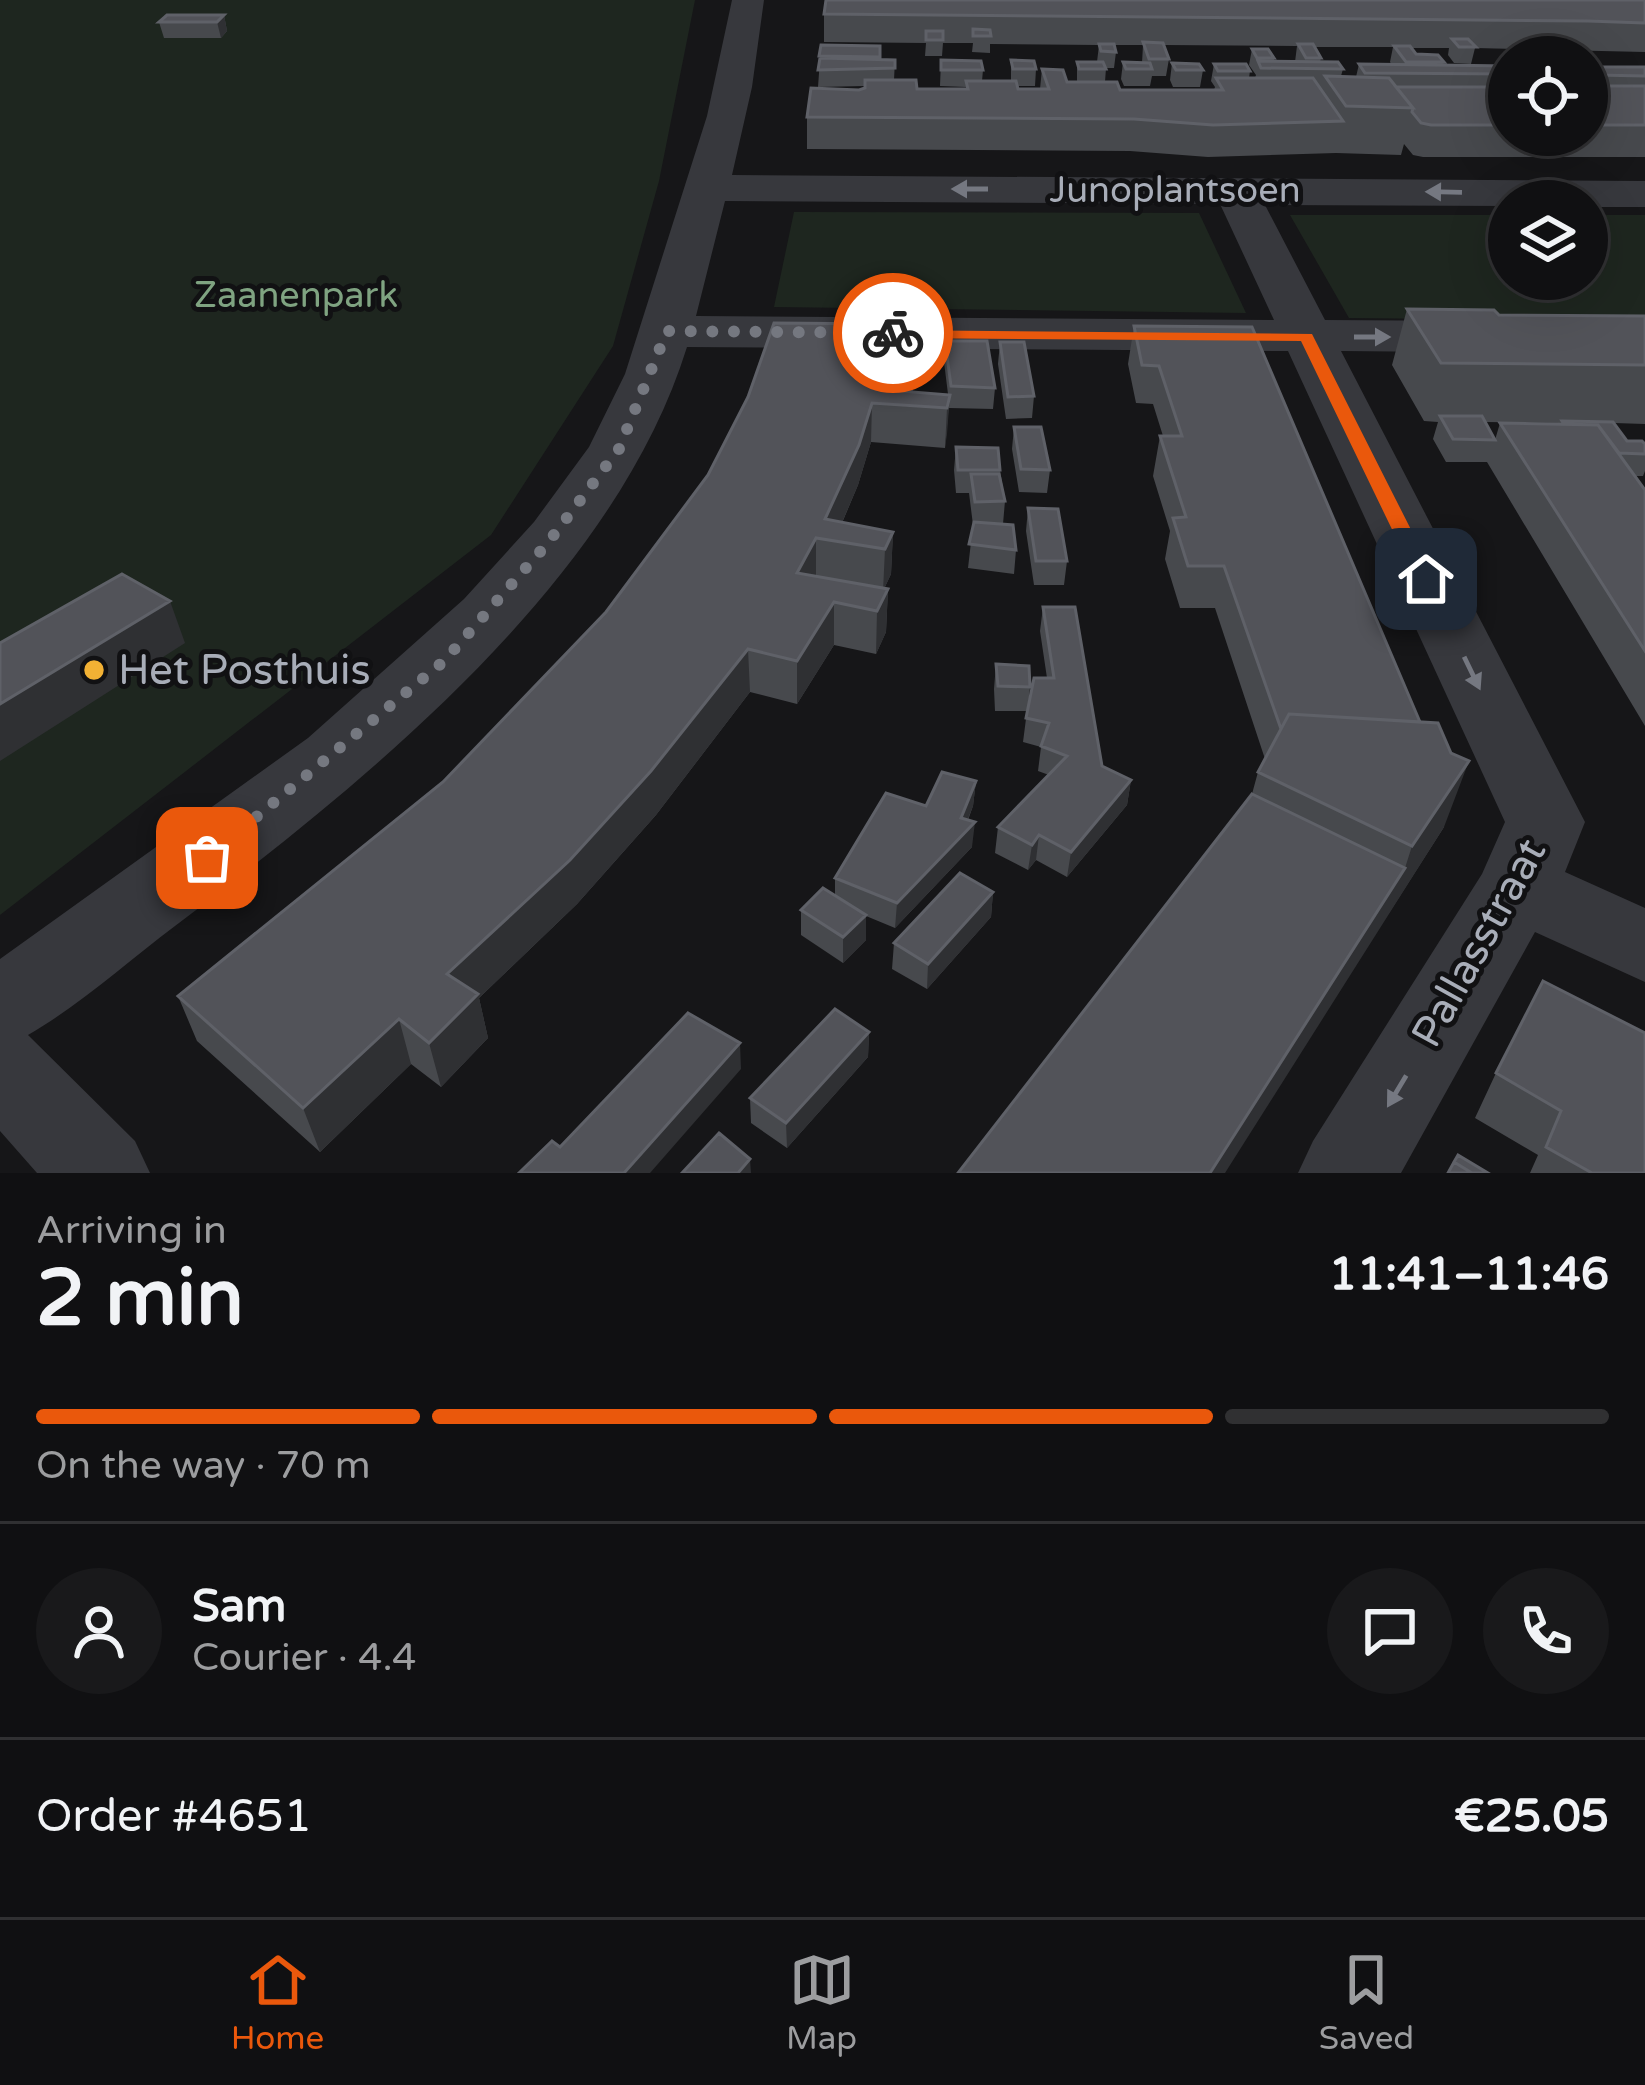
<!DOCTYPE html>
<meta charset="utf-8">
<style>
:root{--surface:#101012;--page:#19191b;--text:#f1f3f6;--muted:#9c9d9f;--line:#303032;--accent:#ea580c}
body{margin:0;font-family:"Varela Round",sans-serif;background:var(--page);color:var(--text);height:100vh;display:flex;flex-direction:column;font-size:45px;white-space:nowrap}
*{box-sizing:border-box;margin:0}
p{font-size:39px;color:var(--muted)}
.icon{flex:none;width:66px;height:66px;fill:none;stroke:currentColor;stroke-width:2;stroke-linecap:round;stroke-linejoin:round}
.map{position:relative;height:1173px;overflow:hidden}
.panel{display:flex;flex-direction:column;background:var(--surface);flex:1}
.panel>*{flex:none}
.tools{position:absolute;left:1488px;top:36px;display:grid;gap:24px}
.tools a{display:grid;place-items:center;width:120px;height:120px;border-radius:50%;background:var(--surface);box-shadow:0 12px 48px #0002,0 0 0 3px var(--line);font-size:60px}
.pin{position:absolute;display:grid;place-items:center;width:102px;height:102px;color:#fff;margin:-51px;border-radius:24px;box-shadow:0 6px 18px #0006}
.courier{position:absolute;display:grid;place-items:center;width:120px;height:120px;margin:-60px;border:9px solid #ea580c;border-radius:50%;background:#fff;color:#222;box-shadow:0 3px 15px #0007}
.head em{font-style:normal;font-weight:800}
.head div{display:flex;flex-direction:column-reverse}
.head{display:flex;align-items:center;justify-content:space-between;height:204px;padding:0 36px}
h1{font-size:78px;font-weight:800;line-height:90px}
.bar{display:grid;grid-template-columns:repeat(4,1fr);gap:18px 12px;align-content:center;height:144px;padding:0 36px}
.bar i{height:15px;border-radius:9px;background:var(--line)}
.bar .current{background:var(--accent)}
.bar p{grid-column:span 4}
.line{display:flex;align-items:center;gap:30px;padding:0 36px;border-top:3px solid var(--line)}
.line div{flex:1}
.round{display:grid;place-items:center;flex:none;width:126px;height:126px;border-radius:63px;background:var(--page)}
.tab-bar{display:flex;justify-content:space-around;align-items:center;height:168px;border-top:3px solid var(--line);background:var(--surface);font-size:33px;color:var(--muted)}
.tab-bar a{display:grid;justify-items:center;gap:6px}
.tab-bar .current{color:var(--accent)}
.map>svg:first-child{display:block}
.green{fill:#1e261f}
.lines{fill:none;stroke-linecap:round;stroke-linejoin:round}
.minor{fill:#37383d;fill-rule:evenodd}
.wall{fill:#47494d;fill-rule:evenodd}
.shaded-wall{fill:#2f3033}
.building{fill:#525359;stroke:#5f6168;stroke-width:3}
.oneway{fill:#757881}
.route{fill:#ea580c}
.done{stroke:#757880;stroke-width:12;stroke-dasharray:0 21.6}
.poi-dot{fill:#f2b134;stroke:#111113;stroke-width:4.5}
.labels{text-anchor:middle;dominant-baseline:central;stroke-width:10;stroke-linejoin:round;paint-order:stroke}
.far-street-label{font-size:36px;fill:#a8adb8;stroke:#111113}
.far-park-label{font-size:36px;fill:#7fa381;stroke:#111113}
.poi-label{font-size:42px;fill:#a8adb8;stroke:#111113;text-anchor:start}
.street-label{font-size:42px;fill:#a8adb8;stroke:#111113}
</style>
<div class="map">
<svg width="1645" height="1173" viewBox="0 0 1645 1173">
<rect width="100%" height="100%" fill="#161618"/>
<path class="green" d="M 0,0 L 695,0 L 659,181 L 613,346 L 491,535 L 0,915 Z
M 794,212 L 1199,213 L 1246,313 L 774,307 Z
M 1290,215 L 1509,215 L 1509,279 L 1587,279 L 1587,215 L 1645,215 L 1645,321 L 1349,318 Z"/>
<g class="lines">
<path class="minor" d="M 732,0 L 764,0 L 752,87 L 732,175 L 1645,181 L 1645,207 L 1587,207 L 1587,201 L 1509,201 L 1509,206 L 1265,205 L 1325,320 L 1645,322 L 1645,354 L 1341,351 L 1585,822 L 1565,872 L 1645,908 L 1645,982 L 1535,932 L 1401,1173 L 1298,1173 L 1313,1141 L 1482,874 L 1505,822 L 1288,351 L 687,347 C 614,583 366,781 175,926 C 127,962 80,1005 28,1035 L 135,1141 L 150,1173 L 37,1173 L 0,1131 L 0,959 L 308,738 L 464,599 L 534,522 L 589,447 L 625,374 L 707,116 ZM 725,201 L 1220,204 L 1274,320 L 696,316 Z"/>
</g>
<path class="wall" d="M 1645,0 L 1645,52 L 1475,48 L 1471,64 L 1454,63 L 1448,55 L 1449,48 L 1411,48 L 1416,54 L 1444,62 L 1443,65 L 1509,66 L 1509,91 L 1492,91 L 1496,95 L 1509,95 L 1509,135 L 1587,135 L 1588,67 L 1645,67 L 1645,157 L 1423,157 L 1413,155 L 1404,144 L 1401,155 L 1336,153 L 1208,157 L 1130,151 L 807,149 L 807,117 L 859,90 L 865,89 L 865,86 L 818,87 L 821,45 L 880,46 L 879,60 L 895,60 L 894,80 L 917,89 L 966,89 L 966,87 L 940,86 L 941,60 L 983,70 L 982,81 L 1011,81 L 1011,60 L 1036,69 L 1035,86 L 1017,86 L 1018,89 L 1040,89 L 1042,69 L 1067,82 L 1077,82 L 1077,62 L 1097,62 L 1099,45 L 990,44 L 990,53 L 972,52 L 973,43 L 943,43 L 942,56 L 925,56 L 926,43 L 824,42 L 824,14 ZM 1114,45 L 1143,45 L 1142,63 L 1123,62 L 1121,79 L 1124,86 L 1150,86 L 1152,76 L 1166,76 L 1169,59 L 1164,45 L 1297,46 L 1295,62 L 1274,61 L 1274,58 L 1252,49 L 1249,65 L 1256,75 L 1255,78 L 1249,78 L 1250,71 L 1214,64 L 1211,81 L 1215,87 L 1214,90 L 1120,90 L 1105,82 L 1106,68 L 1114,68 L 1116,52 ZM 1314,47 L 1393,47 L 1390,62 L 1392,65 L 1359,64 L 1356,77 L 1341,76 L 1343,69 L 1320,62 L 1321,58 Z
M 224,15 L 227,31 L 221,38 L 164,38 L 159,22 Z
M 1172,63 L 1203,70 L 1200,87 L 1173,87 L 1170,80 Z
M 1407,309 L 1499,315 L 1645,316 L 1645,424 L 1614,423 L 1627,441 L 1645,444 L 1645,471 L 1643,476 L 1635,476 L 1645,490 L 1645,726 L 1487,462 L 1446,462 L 1433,439 L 1438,422 L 1424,421 L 1392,365 ZM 1485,422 L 1561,423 L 1500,423 L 1495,440 Z
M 889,324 L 888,351 L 915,352 L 913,392 L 948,394 L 944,362 L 945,341 L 995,388 L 993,409 L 949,408 L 949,404 L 945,448 L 871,442 L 858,485 L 842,523 L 893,532 L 891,574 L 884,589 L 888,589 L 886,632 L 876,654 L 834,645 L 797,704 L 750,692 L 656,815 L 577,904 L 479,998 L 488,1038 L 441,1087 L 411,1064 L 320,1152 L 197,1041 L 178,996 L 443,782 Z
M 1134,326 L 1444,827 L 1389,913 L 1252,794 L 1258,772 L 1265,759 L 1215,608 L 1180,608 L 1165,559 L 1170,531 L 1153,476 L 1160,436 L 1163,436 L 1153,404 L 1136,403 L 1128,364 Z
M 1000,342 L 1034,396 L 1032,418 L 1006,419 L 998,364 Z
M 1014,427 L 1050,470 L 1047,493 L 1019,492 L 1012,449 Z
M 956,447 L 1000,470 L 1005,501 L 1003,524 L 1016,550 L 1014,574 L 968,568 L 973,525 L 969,493 L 956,493 L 954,470 Z
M 1028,508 L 1067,561 L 1064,585 L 1034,585 L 1026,531 Z
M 1043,607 L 1102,766 L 1131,780 L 1127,805 L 1067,877 L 1036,860 L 1028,870 L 995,853 L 998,827 L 1049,775 L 1038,771 L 1041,747 L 1023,742 L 1027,711 L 995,711 L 994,689 L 996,664 L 1030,687 L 1028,710 L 1047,678 L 1040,631 Z
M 976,781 L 973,806 L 968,820 L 972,847 L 895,928 L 866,916 L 866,940 L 843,963 L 801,935 L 801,910 L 835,896 L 835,878 L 926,806 Z
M 993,892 L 991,917 L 927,989 L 892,969 L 894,943 Z
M 869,1032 L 868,1057 L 787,1148 L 751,1123 L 750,1098 Z
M 1645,1033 L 1645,1173 L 1530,1173 L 1538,1155 L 1475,1118 L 1496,1073 Z"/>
<path class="shaded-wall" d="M 224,15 L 227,31 L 221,38 L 217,22 Z
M 950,395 L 947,434 L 945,448 L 947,408 Z
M 872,403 L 871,442 L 858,485 L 834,541 L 825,519 Z
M 893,532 L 891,574 L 883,591 L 885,549 Z
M 816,538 L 816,580 L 797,573 Z
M 888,589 L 886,632 L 876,654 L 877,611 Z
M 170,601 L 185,643 L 0,761 L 0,704 Z
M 834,602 L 834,645 L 797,704 L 797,661 Z
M 748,649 L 750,692 L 656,815 L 577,904 L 479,998 L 488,1038 L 441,1087 L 429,1043 L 447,974 Z
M 1469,761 L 1444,827 L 1225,1173 L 1210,1173 L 1405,868 L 1412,846 Z
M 1131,780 L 1127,805 L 1067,877 L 1071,852 Z
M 976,781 L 973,806 L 961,836 L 975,822 L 972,847 L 895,928 L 897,903 Z
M 1039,835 L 1036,860 L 1028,870 L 1032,845 Z
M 993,892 L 991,917 L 927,989 L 928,964 Z
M 866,915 L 866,940 L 843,963 L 843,937 Z
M 399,1019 L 411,1064 L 320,1152 L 303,1108 Z
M 869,1032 L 868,1057 L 787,1148 L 786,1123 Z
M 740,1043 L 741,1069 L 650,1173 L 624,1173 Z
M 750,1159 L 751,1173 L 738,1173 Z"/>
<path class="building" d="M 826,0 L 1645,0 L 1645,23 L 1588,21 L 824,14 Z
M 167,15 L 224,15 L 217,22 L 159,22 Z
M 973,29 L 990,30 L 991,36 L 973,36 Z
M 926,31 L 943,31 L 943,40 L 926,40 Z
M 1452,39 L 1468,39 L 1476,47 L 1459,47 Z
M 1143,42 L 1163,43 L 1169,59 L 1149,59 Z
M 1099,44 L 1114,44 L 1116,52 L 1101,51 Z
M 1298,44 L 1313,44 L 1321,58 L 1306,58 Z
M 821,45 L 880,46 L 880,57 L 819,56 Z
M 1394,46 L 1410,46 L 1416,54 L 1438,55 L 1444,62 L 1406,62 Z
M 1252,49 L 1268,49 L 1274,58 L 1257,58 Z
M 820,58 L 895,60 L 895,68 L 818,70 Z
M 941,60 L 981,61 L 983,70 L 941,70 Z
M 1011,60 L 1034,61 L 1036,69 L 1013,69 Z
M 1258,61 L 1338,62 L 1343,69 L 1261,68 Z
M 1077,62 L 1103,62 L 1106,69 L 1079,69 Z
M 1123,62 L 1150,63 L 1152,69 L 1126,69 Z
M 1172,63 L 1199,64 L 1203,70 L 1176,70 Z
M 1214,64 L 1246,64 L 1250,71 L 1218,71 Z
M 1359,64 L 1509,66 L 1509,74 L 1365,73 Z
M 1588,67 L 1645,67 L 1645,76 L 1597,75 Z
M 1042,69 L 1063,70 L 1067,82 L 1117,82 L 1120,90 L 1223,90 L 1216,78 L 1313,78 L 1343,121 L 1213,125 L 1134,119 L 807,117 L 811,88 L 859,90 L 865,88 L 865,80 L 916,80 L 917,89 L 968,89 L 966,81 L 1016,81 L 1018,89 L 1049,89 Z
M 1325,76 L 1389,78 L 1413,108 L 1346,106 Z
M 1587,86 L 1645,86 L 1645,125 L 1587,125 Z
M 1396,87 L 1487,87 L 1496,95 L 1509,95 L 1509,125 L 1431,125 L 1421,123 L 1412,112 L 1413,108 Z
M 1407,309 L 1494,310 L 1499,315 L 1645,316 L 1645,365 L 1441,363 Z
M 774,323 L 889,324 L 883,350 L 915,352 L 914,365 L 881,363 L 876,389 L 950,395 L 947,408 L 872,403 L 859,445 L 825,519 L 893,532 L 885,549 L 816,538 L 797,573 L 888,589 L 877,611 L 834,602 L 797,661 L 748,649 L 651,771 L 570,860 L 447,974 L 478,994 L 429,1043 L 399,1019 L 303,1108 L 178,996 L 443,782 L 606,612 L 708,475 L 748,397 Z
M 1134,326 L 1252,327 L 1420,722 L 1289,714 L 1281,729 L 1224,566 L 1188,566 L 1173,518 L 1186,517 L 1160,436 L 1182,436 L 1159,366 L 1142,365 Z
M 945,341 L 987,341 L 995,388 L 951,386 Z
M 1000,342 L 1024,342 L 1034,396 L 1008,397 Z
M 1440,416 L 1482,416 L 1495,440 L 1453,439 Z
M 1562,421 L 1613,422 L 1627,441 L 1642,441 L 1645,444 L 1645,454 L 1619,453 L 1598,425 L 1564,424 Z
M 1500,423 L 1598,425 L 1645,490 L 1645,651 Z
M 1014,427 L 1041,427 L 1050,470 L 1021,469 Z
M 956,447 L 998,448 L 1000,470 L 958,470 Z
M 971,474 L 999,474 L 1005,501 L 975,502 Z
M 1028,508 L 1058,509 L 1067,561 L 1036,561 Z
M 974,522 L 1013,525 L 1016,550 L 969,544 Z
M 122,574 L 170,601 L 0,704 L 0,643 Z
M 1043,607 L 1075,607 L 1102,766 L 1131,780 L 1071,852 L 1039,835 L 1032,845 L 998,827 L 1067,756 L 1041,746 L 1049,723 L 1026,718 L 1034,678 L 1054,678 Z
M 996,664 L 1029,666 L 1030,687 L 998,686 Z
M 1289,714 L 1438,723 L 1451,753 L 1469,761 L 1412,846 L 1258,772 Z
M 942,772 L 976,781 L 961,818 L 975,822 L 897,903 L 835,878 L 886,793 L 926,806 Z
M 1252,794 L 1405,868 L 1210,1173 L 958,1173 Z
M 960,873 L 993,892 L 928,964 L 894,943 Z
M 823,888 L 866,915 L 843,937 L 801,910 Z
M 1543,981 L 1645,1033 L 1645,1173 L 1592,1173 L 1546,1147 L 1561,1111 L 1496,1073 Z
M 835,1009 L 869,1032 L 786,1123 L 750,1098 Z
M 688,1013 L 740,1043 L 624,1173 L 519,1173 L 552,1141 L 560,1147 Z
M 719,1133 L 750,1159 L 738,1173 L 682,1173 Z
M 1458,1155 L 1488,1173 L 1472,1173 L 1454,1162 Z
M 1454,1162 L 1472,1173 L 1448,1173 Z"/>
<defs><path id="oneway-solid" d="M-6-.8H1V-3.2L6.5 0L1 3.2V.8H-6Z" transform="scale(3)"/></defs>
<g class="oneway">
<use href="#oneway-solid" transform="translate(970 189) rotate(-180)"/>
<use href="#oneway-solid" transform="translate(1444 192) rotate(-179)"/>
<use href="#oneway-solid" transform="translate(1372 337)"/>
<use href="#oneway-solid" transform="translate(1472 673) rotate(64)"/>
<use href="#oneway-solid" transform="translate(1397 1091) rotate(121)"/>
</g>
<path class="route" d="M 888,330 L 1312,334 L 1436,579 L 1426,585 L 1416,579 L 1301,341 L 893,338 L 888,337 Z"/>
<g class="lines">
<path class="done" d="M 207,858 L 444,661 L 547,544 L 619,449 L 667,331 L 893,333"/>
</g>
<circle class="poi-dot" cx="94" cy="670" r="12"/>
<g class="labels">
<g class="far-street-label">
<text x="1175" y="190">Junoplantsoen</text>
</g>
<g class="far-park-label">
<text x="296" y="295">Zaanenpark</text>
</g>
<g class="poi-label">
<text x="118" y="670">Het Posthuis</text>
</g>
<g class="street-label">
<text transform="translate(1479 943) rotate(-61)">Pallasstraat</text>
</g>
</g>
</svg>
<div class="tools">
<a><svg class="icon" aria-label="locate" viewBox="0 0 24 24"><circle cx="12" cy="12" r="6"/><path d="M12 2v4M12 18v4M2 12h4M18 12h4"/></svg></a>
<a><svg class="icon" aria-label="layers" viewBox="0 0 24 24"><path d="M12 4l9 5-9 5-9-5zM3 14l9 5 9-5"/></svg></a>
</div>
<div class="pin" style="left:207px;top:858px;background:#ea580c"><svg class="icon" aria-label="bag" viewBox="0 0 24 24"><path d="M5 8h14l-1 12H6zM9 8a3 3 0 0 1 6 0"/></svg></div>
<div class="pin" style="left:1426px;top:579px;background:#1f2937"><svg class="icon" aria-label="home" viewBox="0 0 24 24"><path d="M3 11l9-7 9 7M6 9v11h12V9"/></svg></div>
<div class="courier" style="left:893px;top:333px"><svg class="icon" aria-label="bike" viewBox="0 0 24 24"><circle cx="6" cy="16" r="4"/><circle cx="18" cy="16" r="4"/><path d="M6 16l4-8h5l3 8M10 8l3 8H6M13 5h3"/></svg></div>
</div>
<section class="panel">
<div class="head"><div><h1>2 min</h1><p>Arriving in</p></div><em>11:41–11:46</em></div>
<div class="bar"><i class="current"></i><i class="current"></i><i class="current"></i><i></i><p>On the way · 70 m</p></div>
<div class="line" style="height:216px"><a class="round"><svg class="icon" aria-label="person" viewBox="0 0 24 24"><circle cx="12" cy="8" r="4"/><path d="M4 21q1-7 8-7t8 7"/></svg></a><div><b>Sam</b><p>Courier · 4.4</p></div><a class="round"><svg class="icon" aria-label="chat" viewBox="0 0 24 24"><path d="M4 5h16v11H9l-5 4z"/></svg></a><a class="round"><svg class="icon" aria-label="phone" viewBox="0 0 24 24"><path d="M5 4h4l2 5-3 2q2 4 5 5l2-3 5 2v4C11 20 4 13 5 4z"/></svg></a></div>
<div class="line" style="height:156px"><div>Order #4651</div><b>€25.05</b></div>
</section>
<nav class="tab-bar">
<a class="current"><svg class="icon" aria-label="home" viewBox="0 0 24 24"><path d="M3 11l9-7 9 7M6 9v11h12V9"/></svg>Home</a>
<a><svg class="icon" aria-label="map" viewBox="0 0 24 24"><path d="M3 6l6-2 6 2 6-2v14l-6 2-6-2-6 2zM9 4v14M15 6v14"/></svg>Map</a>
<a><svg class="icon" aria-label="saved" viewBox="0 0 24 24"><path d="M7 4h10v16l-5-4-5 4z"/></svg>Saved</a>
</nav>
